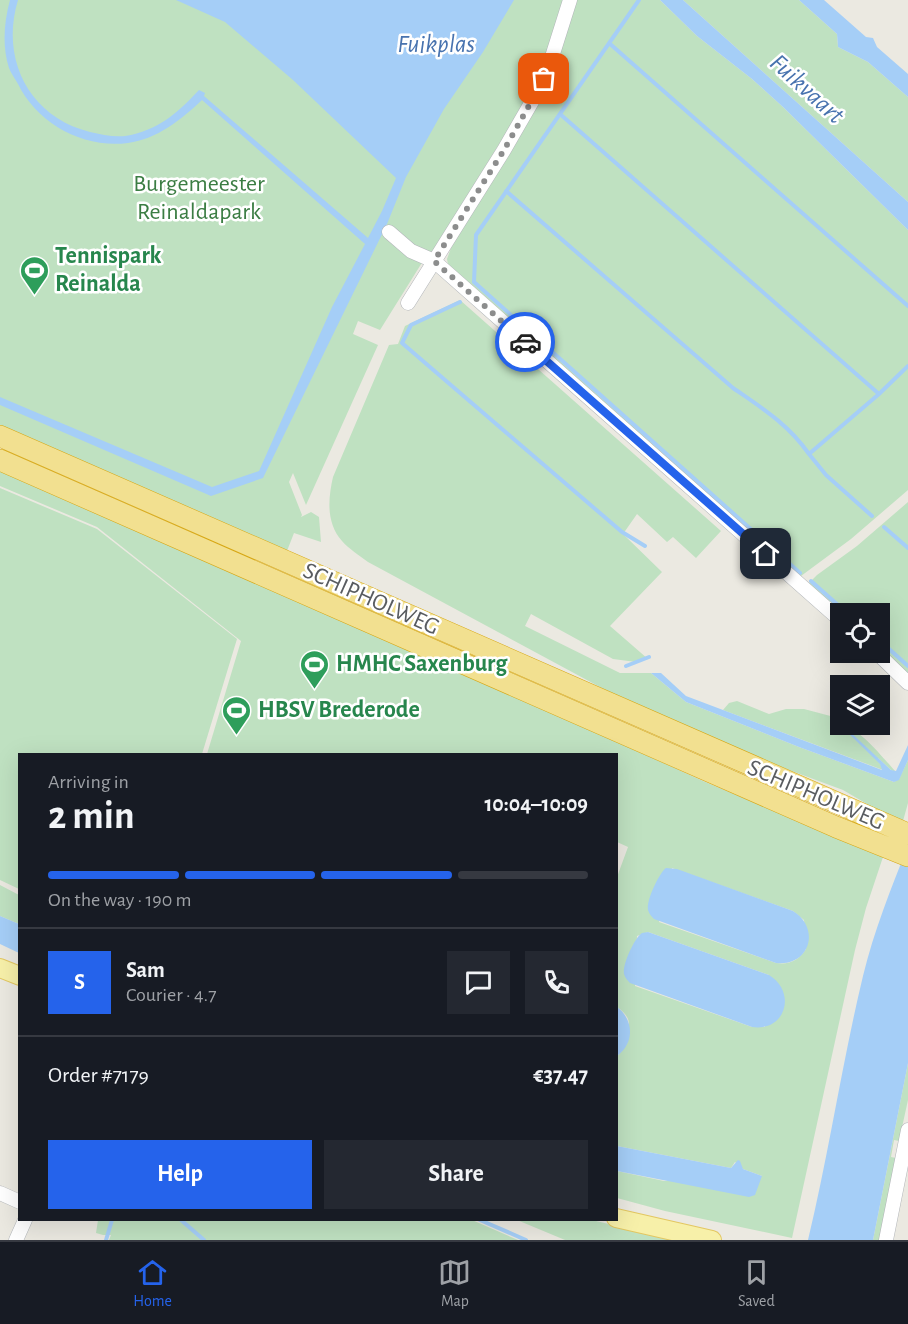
<!DOCTYPE html>
<meta charset="utf-8">
<style>
:root{--surface:#171b24;--page:#242831;--text:#f1f3f6;--muted:#9ea1a6;--line:#363941;--accent:#2563eb}
body{margin:0;font-family:"Alegreya Sans",sans-serif;background:var(--page);color:var(--text);height:100vh;display:flex;flex-direction:column;font-size:22px;white-space:nowrap}
*{box-sizing:border-box;margin:0}
p{font-size:20px;color:var(--muted)}
.icon{flex:none;width:33px;height:33px;fill:none;stroke:currentColor;stroke-width:2;stroke-linecap:round;stroke-linejoin:round}
.map{position:relative;flex:1;overflow:hidden}
.drawer{position:absolute;left:18px;top:753px;width:600px;height:468px;display:flex;flex-direction:column;background:var(--surface);border-radius:0px;box-shadow:0 6px 24px #0002}
.drawer>*{flex:none}
.buttons{position:absolute;left:830px;top:603px;display:grid;gap:12px}
.buttons a{display:grid;place-items:center;width:60px;height:60px;border-radius:0px;background:var(--surface);box-shadow:0 6px 24px #0002;font-size:30px}
.pin{position:absolute;display:grid;place-items:center;width:51px;height:51px;color:#fff;margin:-26px;border-radius:12px;box-shadow:0 3px 9px #0006}
.courier{position:absolute;display:grid;place-items:center;width:60px;height:60px;margin:-30px;border:4px solid #2563eb;border-radius:50%;background:#fff;color:#222;box-shadow:0 2px 8px #0007}
.head em{font-style:normal;font-weight:600}
.head div{display:flex;flex-direction:column-reverse}
.head{display:flex;align-items:center;justify-content:space-between;height:102px;padding:0 30px}
h1{font-size:39px;font-weight:600;line-height:45px}
.bar{display:grid;grid-template-columns:repeat(4,1fr);gap:9px 6px;align-content:center;height:72px;padding:0 30px}
.bar i{height:8px;border-radius:4px;background:var(--line)}
.bar .selected{background:var(--accent)}
.bar p{grid-column:span 4}
.line{display:flex;align-items:center;gap:15px;padding:0 30px;border-top:2px solid var(--line)}
.line div{flex:1}
.round{display:grid;place-items:center;flex:none;width:63px;height:63px;border-radius:0px;background:var(--page)}
.cta{display:flex;gap:12px;margin-top:auto;padding:12px 30px}
.cta a{flex:1;height:69px;border-radius:0px;background:var(--accent);color:#fff;font-size:24px;font-weight:600;line-height:69px;text-align:center}
.cta a+a{background:var(--page);color:var(--text)}
.dock{display:flex;justify-content:space-around;align-items:center;height:84px;border-top:2px solid var(--line);background:var(--surface);font-size:16px;color:var(--muted)}
.dock a{display:grid;justify-items:center;gap:3px}
.dock .selected{color:var(--accent)}
.map>svg:first-child{display:block}
.green{fill:#bfe1c1;fill-rule:evenodd}
.water{fill:#a5cef7}
.lines{fill:none;stroke-linecap:round;stroke-linejoin:round}
.stream{stroke:#a5cef7;stroke-width:4}
.minor-casing{stroke:#b3b6ba;stroke-width:15}
.major-casing{stroke:#e3c761;stroke-width:20}
.highway-casing{stroke:#d7a714;stroke-width:22}
.minor{stroke:#fff;stroke-width:14}
.major{stroke:#f7f0a9;stroke-width:18}
.highway{stroke:#f2e090;stroke-width:21}
.done{stroke:#8c8d8d;stroke-width:6;stroke-dasharray:0 10.8}
.route{stroke:#2563eb;stroke-width:8}
.labels{text-anchor:middle;dominant-baseline:central;stroke-width:5;stroke-linejoin:round;paint-order:stroke}
.park-label{font-size:24px;fill:#3b7d43;stroke:#fff}
.leisure-label{font-size:24px;font-weight:bold;fill:#27864d;stroke:#fff;text-anchor:start}
.street-label{font-size:24px;fill:#595c60;stroke:#fff}
.water-label{font-size:26px;font-style:italic;fill:#4873af;stroke:#fff}
</style>
<div class="map">
<svg width="908" height="1240" viewBox="0 0 908 1240">
<rect width="100%" height="100%" fill="#ebe9e1"/>
<path class="green" d="M 0,0 L 566,0 L 538,81 L 435,248 L 423,261 L 380,330 L 358,321 L 353,334 L 378,345 L 306,505 L 293,473 L 289,482 L 302,515 L 301,517 L 311,512 L 319,517 L 321,542 L 294,533 L 287,551 L 0,426 Z
M 575,0 L 660,0 L 697,36 L 752,79 L 783,107 L 908,230 L 908,490 L 851,539 L 801,576 L 796,576 L 449,270 L 447,259 L 454,240 L 544,87 Z
M 683,0 L 799,0 L 837,34 L 838,47 L 868,62 L 908,97 L 908,202 Z
M 460,300 L 721,531 L 696,558 L 673,537 L 667,542 L 637,514 L 623,534 L 662,572 L 610,626 L 648,659 L 636,662 L 613,659 L 531,614 L 525,626 L 620,673 L 651,673 L 686,702 L 799,747 L 894,782 L 899,779 L 908,760 L 908,803 L 903,821 L 879,811 L 843,790 L 781,767 L 611,693 L 368,562 C 359,555 349,549 342,541 C 326,523 328,499 333,477 L 389,345 L 398,344 L 405,326 Z
M 0,467 L 325,609 L 703,781 L 883,857 L 866,908 L 855,950 L 792,1238 L 665,1211 L 617,1198 L 617,1171 L 664,1181 L 762,1176 L 743,1169 L 735,1162 L 731,1168 L 617,1146 L 617,1056 C 623,1052 623,1047 626,1040 C 631,1023 631,1017 616,1006 L 617,877 L 628,847 L 617,842 L 616,754 L 207,754 L 241,641 L 97,527 L 0,486 ZM 672,868 L 793,911 L 804,920 L 806,949 C 799,960 790,965 776,963 L 659,922 ZM 648,932 L 769,975 L 765,1027 L 752,1027 L 635,986 L 637,936 Z
M 0,488 L 97,529 L 237,639 L 202,754 L 20,754 L 19,889 L 0,880 Z
M 908,502 L 908,676 L 879,650 L 879,614 L 840,614 L 808,584 L 817,575 L 857,546 Z
M 737,701 L 769,714 L 786,709 L 804,709 L 838,718 L 840,719 L 840,724 C 857,725 884,759 896,772 L 891,770 L 878,758 L 883,770 L 723,710 L 729,703 Z
M 0,885 L 19,895 L 19,924 L 0,916 Z
M 908,1063 L 908,1100 L 899,1141 L 894,1140 L 891,1157 L 896,1158 L 879,1240 L 873,1240 Z
M 98,1220 L 472,1220 L 518,1240 L 109,1240 L 111,1235 L 103,1235 L 96,1233 Z
M 517,1220 L 592,1220 L 675,1240 L 565,1240 Z"/>
<path class="water" d="M 10,0 L 18,0 C 0,59 29,117 90,132 C 103,135 118,138 131,135 C 163,127 178,112 199,90 L 205,93 L 204,96 L 368,238 L 382,211 L 396,178 L 293,80 L 225,22 L 176,0 L 514,0 L 483,52 L 444,109 L 406,177 L 387,224 L 263,478 L 211,496 L 0,405 L 0,397 L 212,487 L 259,471 L 332,307 L 365,244 L 202,100 C 181,120 157,139 128,143 C 83,149 37,123 18,84 C 15,79 11,73 9,68 C 2,46 4,22 10,0 Z
M 660,0 L 683,0 L 908,202 L 908,230 L 783,107 L 752,79 L 697,36 Z
M 799,0 L 824,0 L 866,37 L 873,38 L 877,47 L 908,74 L 908,97 L 868,62 L 838,47 L 837,34 Z
M 651,673 L 661,673 L 686,696 L 882,770 L 880,764 L 844,729 L 847,729 L 891,770 L 896,771 L 908,745 L 908,760 L 899,780 L 894,782 L 799,747 L 686,702 Z
M 908,846 L 908,1063 L 873,1240 L 808,1240 C 829,1153 842,1063 863,976 C 874,931 891,888 908,846 Z
M 666,868 L 677,869 L 793,911 C 821,928 810,967 776,963 L 654,919 C 652,917 649,914 648,910 C 646,901 659,873 666,868 Z
M 0,916 L 19,924 L 19,953 L 0,944 Z
M 648,932 L 769,975 C 797,992 786,1032 752,1027 L 630,983 C 628,981 625,978 624,974 C 622,965 635,937 642,933 Z
M 616,1006 C 634,1019 635,1043 617,1056 Z
M 617,1146 L 731,1168 L 738,1160 L 740,1161 L 743,1169 L 762,1176 L 755,1195 L 749,1197 L 617,1171 Z"/>
<g class="lines">
<path class="stream" d="M 639,0 L 476,235 L 474,282 L 800,573
M 609,43 L 908,306
M 560,114 L 879,394 L 908,366
M 506,191 L 733,388 C 762,408 788,424 809,454
M 460,302 L 411,325 L 402,343 L 622,532 L 645,546
M 872,516 L 826,475 L 809,454 L 879,394
M 884,527 L 908,548
M 811,581 L 848,614
M 879,640 L 908,666
M 626,666 L 649,657
M 181,1220 L 204,1240
M 480,1220 L 526,1240
M 106,1240 L 112,1220"/>
<defs>
<path id="minor" d="M 389,232 L 411,251 L 434,261 L 840,620
M 408,303 L 504,150 L 545,79 L 570,0
M 876,652 L 908,683
M 0,1193 L 20,1202
M 16,1240 L 25,1220
M 886,1240 L 908,1130"/>
<path id="major" d="M 0,968 L 20,976
M 616,1218 L 712,1240"/>
<path id="highway" d="M 0,436 L 908,834
M 0,460 L 836,827 L 908,856"/>
</defs>
<use href="#minor" class="minor-casing"/>
<use href="#major" class="major-casing"/>
<use href="#highway" class="highway-casing"/>
<use href="#minor" class="minor"/>
<use href="#major" class="major"/>
<use href="#highway" class="highway"/>
</g>
<g class="lines">
<path class="done" d="M 525,342 L 434,261 L 504,150 L 544,79"/>
<path class="route" d="M 525,342 L 766,554"/>
</g>
<defs>
<symbol id="stadium-pin" viewBox="-11 -11 22 30"><path d="M0 17L-7.5 6A9.5 9.5 0 1 1 7.5 6Z" fill="#2e9e5b" stroke="#fff"/><path d="M0-5a6.5 5 0 1 0 0 10a6.5 5 0 1 0 0-10ZM-3.5-1.8h7v3.6h-7Z" fill="#fff"/></symbol>
</defs>
<g fill-rule="evenodd">
<use href="#stadium-pin" x="18" y="254" width="33" height="45"/>
<use href="#stadium-pin" x="298" y="648" width="33" height="45"/>
<use href="#stadium-pin" x="220" y="694" width="33" height="45"/>
</g>
<g class="labels">
<g class="park-label">
<text x="199" y="184">Burgemeester<tspan x="199" dy="28">Reinaldapark</tspan></text>
</g>
<g class="leisure-label">
<text x="55" y="256">Tennispark<tspan x="55" dy="28">Reinalda</tspan></text>
<text x="336" y="664">HMHC Saxenburg</text>
<text x="258" y="710">HBSV Brederode</text>
</g>
<g class="street-label">
<text transform="translate(371 599) rotate(24)">SCHIPHOLWEG</text>
<text transform="translate(816 795) rotate(23)">SCHIPHOLWEG</text>
</g>
<g class="water-label">
<text x="436" y="44">Fuikplas</text>
<text transform="translate(807 89) rotate(42)">Fuikvaart</text>
</g>
</g>
</svg>
<div class="buttons">
<a><svg class="icon" aria-label="locate" viewBox="0 0 24 24"><circle cx="12" cy="12" r="6"/><path d="M12 2v4M12 18v4M2 12h4M18 12h4"/></svg></a>
<a><svg class="icon" aria-label="layers" viewBox="0 0 24 24"><path d="M12 4l9 5-9 5-9-5zM3 14l9 5 9-5"/></svg></a>
</div>
<div class="pin" style="left:544px;top:79px;background:#ea580c"><svg class="icon" aria-label="bag" viewBox="0 0 24 24"><path d="M5 8h14l-1 12H6zM9 8a3 3 0 0 1 6 0"/></svg></div>
<div class="pin" style="left:766px;top:554px;background:#1f2937"><svg class="icon" aria-label="home" viewBox="0 0 24 24"><path d="M3 11l9-7 9 7M6 9v11h12V9"/></svg></div>
<div class="courier" style="left:525px;top:342px"><svg class="icon" aria-label="car" viewBox="0 0 24 24"><path d="M5 17H2v-5l4-1 3-4h7l3 4 3 1v5h-3M9 17h6M6 11h13"/><circle cx="7" cy="17" r="2"/><circle cx="17" cy="17" r="2"/></svg></div>
<section class="drawer">
<div class="head"><div><h1>2 min</h1><p>Arriving in</p></div><em>10:04–10:09</em></div>
<div class="bar"><i class="selected"></i><i class="selected"></i><i class="selected"></i><i></i><p>On the way · 190 m</p></div>
<div class="line" style="height:108px"><b class="round" style="background:var(--accent);color:#fff">S</b><div><b>Sam</b><p>Courier · 4.7</p></div><a class="round"><svg class="icon" aria-label="chat" viewBox="0 0 24 24"><path d="M4 5h16v11H9l-5 4z"/></svg></a><a class="round"><svg class="icon" aria-label="phone" viewBox="0 0 24 24"><path d="M5 4h4l2 5-3 2q2 4 5 5l2-3 5 2v4C11 20 4 13 5 4z"/></svg></a></div>
<div class="line" style="height:78px"><div>Order #7179</div><b>€37.47</b></div>
<div class="cta"><a>Help</a><a>Share</a></div>
</section>
</div>
<nav class="dock">
<a class="selected"><svg class="icon" aria-label="home" viewBox="0 0 24 24"><path d="M3 11l9-7 9 7M6 9v11h12V9"/></svg>Home</a>
<a><svg class="icon" aria-label="map" viewBox="0 0 24 24"><path d="M3 6l6-2 6 2 6-2v14l-6 2-6-2-6 2zM9 4v14M15 6v14"/></svg>Map</a>
<a><svg class="icon" aria-label="saved" viewBox="0 0 24 24"><path d="M7 4h10v16l-5-4-5 4z"/></svg>Saved</a>
</nav>
